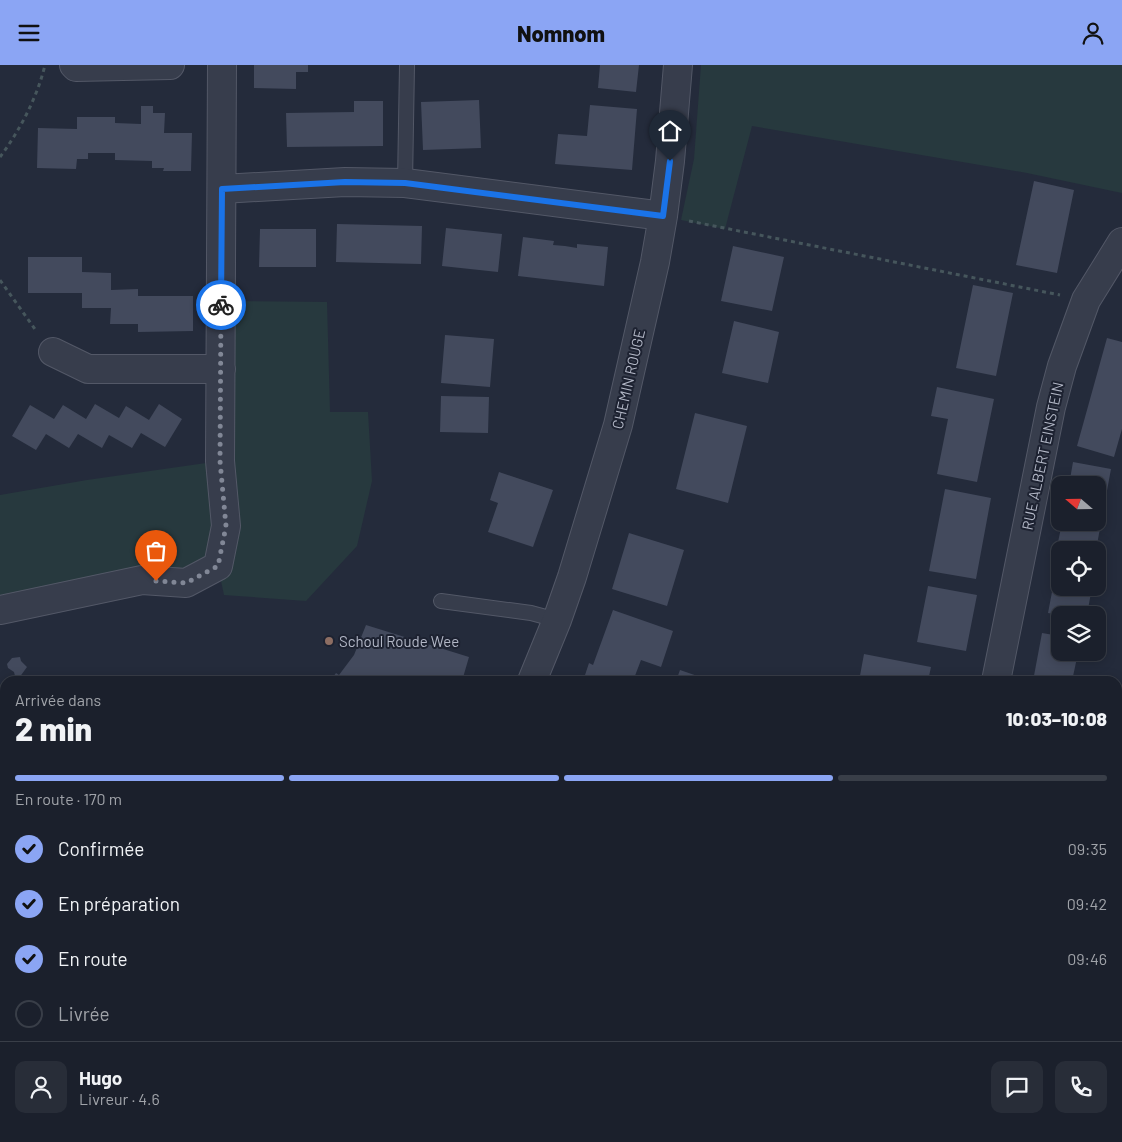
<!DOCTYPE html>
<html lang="fr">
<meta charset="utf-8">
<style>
:root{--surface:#1b202c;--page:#282d38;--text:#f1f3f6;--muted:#a0a3a9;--line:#393e48;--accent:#8ba5f4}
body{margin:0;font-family:Barlow,sans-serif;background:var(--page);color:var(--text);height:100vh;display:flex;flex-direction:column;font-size:19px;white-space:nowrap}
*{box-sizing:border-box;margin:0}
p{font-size:16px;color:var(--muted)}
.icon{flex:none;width:28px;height:28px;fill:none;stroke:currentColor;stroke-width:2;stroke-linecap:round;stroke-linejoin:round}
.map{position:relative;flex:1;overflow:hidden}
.drawer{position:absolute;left:0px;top:611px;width:1122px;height:466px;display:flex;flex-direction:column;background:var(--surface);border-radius:15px 15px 0 0;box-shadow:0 2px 12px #0003,0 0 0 1px var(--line)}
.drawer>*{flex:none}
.needle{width:32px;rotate:290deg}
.fabs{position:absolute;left:1051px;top:411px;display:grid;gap:10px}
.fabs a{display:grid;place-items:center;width:55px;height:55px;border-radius:10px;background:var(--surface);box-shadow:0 2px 12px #0003,0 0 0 1px var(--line);font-size:25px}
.pin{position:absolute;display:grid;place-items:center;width:42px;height:42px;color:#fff;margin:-51px -21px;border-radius:50% 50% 50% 0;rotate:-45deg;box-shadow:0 0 5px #0007}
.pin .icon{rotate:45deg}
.courier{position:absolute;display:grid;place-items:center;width:50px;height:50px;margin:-25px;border:4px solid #1a73e8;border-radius:50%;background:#fff;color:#222;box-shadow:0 1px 6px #0007}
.head em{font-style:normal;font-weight:800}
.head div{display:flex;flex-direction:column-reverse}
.head{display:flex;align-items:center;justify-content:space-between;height:85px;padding:0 15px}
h1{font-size:32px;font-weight:800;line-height:38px}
.bar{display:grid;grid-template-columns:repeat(4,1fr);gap:8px 5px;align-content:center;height:60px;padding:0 15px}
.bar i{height:6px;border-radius:4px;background:var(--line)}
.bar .current{background:var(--accent)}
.bar p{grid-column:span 4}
.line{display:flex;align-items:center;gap:12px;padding:0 15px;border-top:1px solid var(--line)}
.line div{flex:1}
.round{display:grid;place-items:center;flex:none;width:52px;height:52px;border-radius:10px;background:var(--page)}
ol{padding:0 15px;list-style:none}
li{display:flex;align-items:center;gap:15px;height:55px}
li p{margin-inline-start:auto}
li .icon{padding:5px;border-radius:50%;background:var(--accent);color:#111;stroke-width:4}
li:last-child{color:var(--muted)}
li i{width:28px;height:28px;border:2px solid var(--line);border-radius:50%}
header{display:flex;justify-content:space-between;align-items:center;height:65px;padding:0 15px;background:var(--accent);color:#111;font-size:22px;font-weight:800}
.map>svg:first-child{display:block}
.green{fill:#27393e}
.building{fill:#434a5d}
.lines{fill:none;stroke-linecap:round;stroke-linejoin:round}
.service-casing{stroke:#535867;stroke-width:16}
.minor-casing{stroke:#535867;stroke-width:30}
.path{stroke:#46565c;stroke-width:3;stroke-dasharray:4 4;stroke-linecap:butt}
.service{stroke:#373d4c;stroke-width:14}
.minor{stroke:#373d4c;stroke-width:28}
.done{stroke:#818796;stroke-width:5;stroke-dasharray:0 9}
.route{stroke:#1a73e8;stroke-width:6}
.education-dot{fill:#8d6e63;stroke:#1d2231;stroke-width:2}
.labels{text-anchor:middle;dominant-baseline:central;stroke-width:4;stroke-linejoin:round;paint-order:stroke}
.street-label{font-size:15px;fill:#b3b8c7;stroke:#1d2231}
.poi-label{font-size:15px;fill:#b3b8c7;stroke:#1d2231;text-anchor:start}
</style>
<header><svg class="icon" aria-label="menu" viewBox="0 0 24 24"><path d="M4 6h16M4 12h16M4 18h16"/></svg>Nomnom<svg class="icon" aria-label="person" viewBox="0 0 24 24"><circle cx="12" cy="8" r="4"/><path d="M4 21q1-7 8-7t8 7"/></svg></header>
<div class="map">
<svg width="1122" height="1077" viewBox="0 0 1122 1077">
<rect width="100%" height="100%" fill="#242b3b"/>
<path class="green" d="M 701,0 L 1122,0 L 1122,128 L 1027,108 L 752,61 L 725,164 L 681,155 L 694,94 Z
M 221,236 L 327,237 L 330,347 L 368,347 L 372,416 L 357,481 L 306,536 L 224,530 L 218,502 L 0,545 L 0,430 L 87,415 L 220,396 Z
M 5,890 L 5,948 L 0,949 L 0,891 Z
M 1118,1057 L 1122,1057 L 1122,1077 L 871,1077 L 925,1072 L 1118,1072 Z
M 451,1073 L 712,1072 L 731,1077 L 451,1077 Z"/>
<path class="building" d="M 254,0 L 308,0 L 308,7 L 296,7 L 296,24 L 254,23 Z
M 600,0 L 639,0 L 636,27 L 598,23 Z
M 479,35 L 481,83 L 423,85 L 421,37 Z
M 354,36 L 383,36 L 383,81 L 287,82 L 286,48 L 354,47 Z
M 590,40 L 637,44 L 632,105 L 555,99 L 558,69 L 587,71 Z
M 141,41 L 153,41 L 153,48 L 165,48 L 164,68 L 192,68 L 191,106 L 163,106 L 164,103 L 152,103 L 152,96 L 115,95 L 115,88 L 88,88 L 88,94 L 77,94 L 76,104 L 37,103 L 38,63 L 77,64 L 77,52 L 115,52 L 115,58 L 141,59 Z
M 1034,116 L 1074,125 L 1057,208 L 1016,200 Z
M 337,159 L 422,161 L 421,199 L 336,197 Z
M 446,163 L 502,169 L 498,207 L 442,201 Z
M 260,164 L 316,164 L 316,202 L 259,202 Z
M 523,172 L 554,176 L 553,180 L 565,181 L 577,183 L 577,179 L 608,182 L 604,221 L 518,211 Z
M 733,181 L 784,192 L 772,246 L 721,236 Z
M 28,192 L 82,192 L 82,207 L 111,208 L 111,225 L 138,224 L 138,231 L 193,231 L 193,266 L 138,267 L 138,259 L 110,259 L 111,243 L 82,243 L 82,228 L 28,228 Z
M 973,220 L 1013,228 L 996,311 L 956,303 Z
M 734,256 L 779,267 L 768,318 L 722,308 Z
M 445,270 L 494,274 L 490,322 L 441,318 Z
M 1107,273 L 1122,277 L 1122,364 L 1114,392 L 1077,381 Z
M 937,322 L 994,334 L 977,417 L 937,409 L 948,354 L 931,351 Z
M 441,331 L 489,332 L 488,368 L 440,367 Z
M 95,339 L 119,353 L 126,341 L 149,355 L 159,339 L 182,354 L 165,382 L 141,368 L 132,383 L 109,370 L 102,383 L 78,369 L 69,383 L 46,369 L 36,385 L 12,371 L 30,340 L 54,354 L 63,340 L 86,354 Z
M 695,348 L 747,361 L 728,438 L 676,424 Z
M 1073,397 L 1111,404 L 1096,485 L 1072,485 L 1057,482 L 1062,458 L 1098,458 L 1098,420 L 1069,420 Z
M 499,407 L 553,425 L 533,482 L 488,467 L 498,438 L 490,435 Z
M 945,424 L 991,433 L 976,514 L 929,506 Z
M 629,468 L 684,485 L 667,541 L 612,524 Z
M 1059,490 L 1060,522 L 1092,522 L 1087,550 L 1060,550 L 1048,548 Z
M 928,521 L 977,530 L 966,586 L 917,577 Z
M 613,545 L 673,566 L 661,602 L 641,595 L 633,616 L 583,616 L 589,598 L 593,600 Z
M 366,560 L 469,592 L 462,616 L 330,616 L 336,608 L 339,610 L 354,590 Z
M 1042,568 L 1060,571 L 1060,588 L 1078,588 L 1072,616 L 1033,616 Z
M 864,589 L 931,602 L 928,616 L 859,616 Z
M 20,592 L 21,596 L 27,602 L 19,613 L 15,611 L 14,607 L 8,603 L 7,599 L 12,593 Z
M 680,605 L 712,616 L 676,616 Z
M 0,746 L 5,749 L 5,759 L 0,766 L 5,770 L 5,773 L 0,780 Z
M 1118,996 L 1122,996 L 1122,1032 L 1118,1032 Z
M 97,1072 L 139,1072 L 139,1077 L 97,1077 Z
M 381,1072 L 421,1072 L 420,1077 L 380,1077 Z"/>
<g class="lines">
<defs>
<path id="service" d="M 405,118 L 407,0
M 441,536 L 531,548 L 557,555"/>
<path id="minor" d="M 74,0 L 76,2 L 170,0
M 222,124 L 345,117 L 405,118 L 663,151
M 53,287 L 88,304 L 221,304
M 0,545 L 142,515 L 186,518 L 218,501 L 226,461 L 220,396 L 222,0
M 532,616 L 557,555 L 572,512 L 618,360 L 655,197 L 663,151 L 670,96 L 678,0
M 996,616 L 1051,342 L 1062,301 L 1086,235 L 1122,177
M 0,874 L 5,873
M 1118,964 L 1122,964
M 26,1072 L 28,1077
M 348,1077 L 349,1072"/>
</defs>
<use href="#service" class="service-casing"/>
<use href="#minor" class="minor-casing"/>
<path class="path" d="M 0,92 C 20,65 37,33 45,0
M 689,156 L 1060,230
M 0,215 L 37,267
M 0,653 L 5,657"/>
<use href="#service" class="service"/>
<use href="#minor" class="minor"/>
</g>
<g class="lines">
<path class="done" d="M 156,516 L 186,518 L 218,501 L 226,461 L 220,396 L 221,240"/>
<path class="route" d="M 221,240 L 222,124 L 345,117 L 405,118 L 663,151 L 670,96"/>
</g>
<circle class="education-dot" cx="329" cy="576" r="5"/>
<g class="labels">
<g class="street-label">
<text transform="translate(628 314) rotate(-77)">CHEMIN ROUGE</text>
<text transform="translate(1042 391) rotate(-78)">RUE ALBERT EINSTEIN</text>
</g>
<g class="poi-label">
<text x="339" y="576">Schoul Roude Wee</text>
</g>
</g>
</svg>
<div class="fabs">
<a><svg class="needle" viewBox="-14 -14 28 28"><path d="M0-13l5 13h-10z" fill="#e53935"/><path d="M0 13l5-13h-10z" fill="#a0a3a9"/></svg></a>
<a><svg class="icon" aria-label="locate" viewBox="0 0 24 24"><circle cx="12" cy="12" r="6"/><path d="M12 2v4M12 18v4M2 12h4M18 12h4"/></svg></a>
<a><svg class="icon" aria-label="layers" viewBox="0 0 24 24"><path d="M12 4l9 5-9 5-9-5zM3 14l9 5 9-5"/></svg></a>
</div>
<div class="pin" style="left:156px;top:516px;background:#ea580c"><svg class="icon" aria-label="bag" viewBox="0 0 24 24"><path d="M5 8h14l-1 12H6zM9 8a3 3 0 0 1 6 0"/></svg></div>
<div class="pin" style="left:670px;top:96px;background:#1f2937"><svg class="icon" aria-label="home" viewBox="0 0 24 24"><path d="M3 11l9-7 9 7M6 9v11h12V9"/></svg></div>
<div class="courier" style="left:221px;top:240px"><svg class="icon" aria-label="bike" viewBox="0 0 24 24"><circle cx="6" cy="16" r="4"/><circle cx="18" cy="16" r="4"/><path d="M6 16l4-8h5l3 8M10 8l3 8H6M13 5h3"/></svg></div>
<section class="drawer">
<div class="head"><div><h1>2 min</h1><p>Arrivée dans</p></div><em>10:03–10:08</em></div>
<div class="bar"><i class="current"></i><i class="current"></i><i class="current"></i><i></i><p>En route · 170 m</p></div>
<ol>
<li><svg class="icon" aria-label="check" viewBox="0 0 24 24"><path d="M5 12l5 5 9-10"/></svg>Confirmée<p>09:35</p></li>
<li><svg class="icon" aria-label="check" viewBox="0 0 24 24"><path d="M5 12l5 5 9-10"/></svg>En préparation<p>09:42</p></li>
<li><svg class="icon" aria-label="check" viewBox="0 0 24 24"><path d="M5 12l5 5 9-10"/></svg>En route<p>09:46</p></li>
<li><i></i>Livrée</li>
</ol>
<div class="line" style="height:90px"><a class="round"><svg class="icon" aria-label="person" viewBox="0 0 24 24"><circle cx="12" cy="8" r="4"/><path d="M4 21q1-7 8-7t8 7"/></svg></a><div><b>Hugo</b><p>Livreur · 4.6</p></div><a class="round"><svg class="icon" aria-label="chat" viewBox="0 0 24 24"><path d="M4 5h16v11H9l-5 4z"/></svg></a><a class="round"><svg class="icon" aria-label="phone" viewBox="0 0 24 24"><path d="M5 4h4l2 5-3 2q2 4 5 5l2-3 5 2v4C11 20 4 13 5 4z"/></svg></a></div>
</section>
</div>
